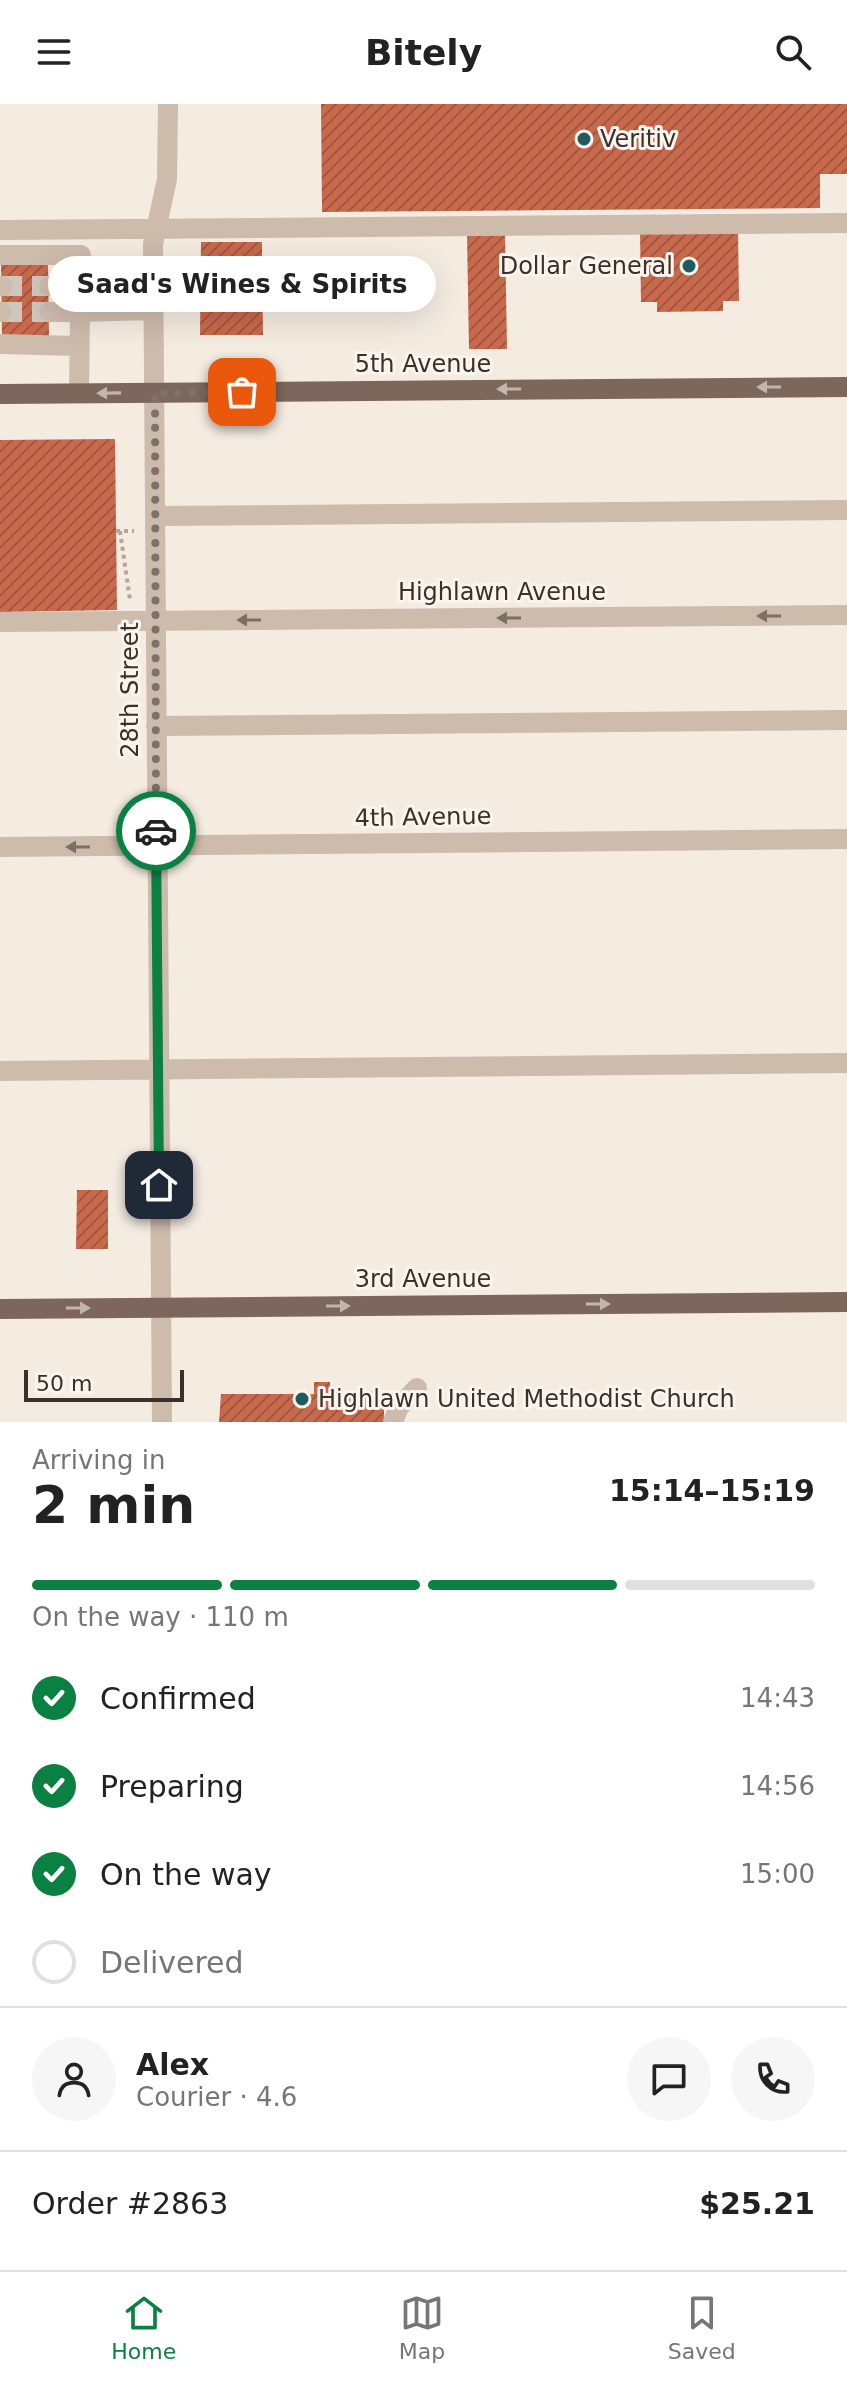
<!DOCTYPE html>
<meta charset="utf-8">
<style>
:root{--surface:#fff;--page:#f6f6f6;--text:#222;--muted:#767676;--line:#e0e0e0;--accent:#0b8043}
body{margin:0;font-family:"DejaVu Sans",sans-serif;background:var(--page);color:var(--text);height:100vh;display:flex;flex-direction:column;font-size:30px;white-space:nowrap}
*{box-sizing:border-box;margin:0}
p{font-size:26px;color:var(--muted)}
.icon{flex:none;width:44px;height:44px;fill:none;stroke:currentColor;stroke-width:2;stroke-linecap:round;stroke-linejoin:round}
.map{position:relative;height:1318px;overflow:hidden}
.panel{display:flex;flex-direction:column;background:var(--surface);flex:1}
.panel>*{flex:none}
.scale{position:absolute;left:24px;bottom:20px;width:160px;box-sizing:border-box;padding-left:8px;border:4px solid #3b302b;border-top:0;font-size:22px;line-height:28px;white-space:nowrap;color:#3b302b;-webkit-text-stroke:6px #fbf5ee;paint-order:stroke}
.pin{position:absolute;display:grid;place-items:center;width:68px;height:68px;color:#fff;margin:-34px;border-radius:16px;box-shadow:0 4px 12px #0006}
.courier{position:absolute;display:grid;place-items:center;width:80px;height:80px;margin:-40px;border:6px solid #0b8043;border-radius:50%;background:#fff;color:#222;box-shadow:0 2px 10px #0007}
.bubble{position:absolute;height:56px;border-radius:28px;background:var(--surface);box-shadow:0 8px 32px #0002;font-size:26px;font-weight:800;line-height:56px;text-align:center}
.headline em{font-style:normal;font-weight:800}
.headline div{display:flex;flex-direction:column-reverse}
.headline{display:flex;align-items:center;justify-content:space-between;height:136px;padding:0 32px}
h1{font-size:52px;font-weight:800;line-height:60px}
.bar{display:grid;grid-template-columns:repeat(4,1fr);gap:12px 8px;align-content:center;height:96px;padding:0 32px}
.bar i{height:10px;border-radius:6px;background:var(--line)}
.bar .current{background:var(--accent)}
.bar p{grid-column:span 4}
.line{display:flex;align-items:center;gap:20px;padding:0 32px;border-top:2px solid var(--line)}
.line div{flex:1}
.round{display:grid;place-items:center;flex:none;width:84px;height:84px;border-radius:42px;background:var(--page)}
ol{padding:0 32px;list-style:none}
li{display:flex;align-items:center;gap:24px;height:88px}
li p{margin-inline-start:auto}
li .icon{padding:8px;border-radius:50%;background:var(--accent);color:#fff;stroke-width:4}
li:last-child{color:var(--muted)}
li i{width:44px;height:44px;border:4px solid var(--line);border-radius:50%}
header{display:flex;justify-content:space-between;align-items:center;height:104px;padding:0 32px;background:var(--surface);font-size:36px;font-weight:800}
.tabs{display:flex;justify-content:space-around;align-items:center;height:112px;border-top:2px solid var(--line);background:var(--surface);font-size:22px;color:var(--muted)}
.tabs a{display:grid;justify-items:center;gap:4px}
.tabs .current{color:var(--accent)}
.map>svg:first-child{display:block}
.building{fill:url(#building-hatch)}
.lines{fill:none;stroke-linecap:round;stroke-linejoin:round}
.minor-tunnel{stroke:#cfc6bd;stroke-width:20;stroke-dasharray:20 10;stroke-linecap:butt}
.path{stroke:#b9a596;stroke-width:4;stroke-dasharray:4 4;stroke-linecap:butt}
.minor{stroke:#cdbbac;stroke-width:20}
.major{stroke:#7d675c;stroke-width:20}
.oneway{fill:#c2b5ac}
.oneway2{fill:#7d6f65}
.done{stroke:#7c716b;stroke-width:8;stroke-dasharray:0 14.4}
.route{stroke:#0b8043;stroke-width:10}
.poi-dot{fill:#1f5a5e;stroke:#fbf5ee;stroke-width:3}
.labels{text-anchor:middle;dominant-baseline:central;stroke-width:6;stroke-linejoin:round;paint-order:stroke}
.poi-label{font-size:24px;fill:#3b302b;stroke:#fbf5ee;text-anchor:start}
.street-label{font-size:24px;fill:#3b302b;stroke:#fbf5ee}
</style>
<header><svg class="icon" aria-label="menu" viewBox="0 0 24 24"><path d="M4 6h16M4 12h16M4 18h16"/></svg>Bitely<svg class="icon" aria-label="search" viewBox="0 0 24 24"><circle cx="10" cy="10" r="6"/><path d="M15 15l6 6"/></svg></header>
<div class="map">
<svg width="847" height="1318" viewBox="0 0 847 1318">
<defs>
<pattern id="building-hatch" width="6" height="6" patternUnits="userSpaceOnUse" patternTransform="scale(2)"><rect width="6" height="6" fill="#c8694b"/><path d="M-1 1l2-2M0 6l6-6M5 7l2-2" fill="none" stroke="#a4573f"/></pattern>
</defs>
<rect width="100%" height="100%" fill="#f4ebe1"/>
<path class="building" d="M 321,0 L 847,0 L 847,70 L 820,70 L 820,104 L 322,108 Z
M 640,126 L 738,126 L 739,197 L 723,197 L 723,207 L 657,208 L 657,198 L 641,198 Z
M 505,129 L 507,245 L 469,245 L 467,130 Z
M 201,138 L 262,138 L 263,231 L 200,231 Z
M 1,160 L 48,160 L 49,234 L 2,234 Z
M 115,335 L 117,506 L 0,508 L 0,336 Z
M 77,1086 L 108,1086 L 108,1145 L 76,1145 Z
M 314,1278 L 330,1278 L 330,1290 L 384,1287 L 384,1318 L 219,1318 L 221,1290 L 314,1290 Z"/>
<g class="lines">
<path class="minor-tunnel" d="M 2,182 L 49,182
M 2,208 L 49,208"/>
<path class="path" d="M 116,427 L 134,427
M 120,427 L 130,496"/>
<path class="minor" d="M 0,126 L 847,119
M 0,151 L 81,151 L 80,208 L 49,208
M 0,182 L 2,182
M 49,182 L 80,182
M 0,208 L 2,208
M 0,240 L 78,242
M 79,289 L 80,208 L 153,206
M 156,412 L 847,406
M 0,518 L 847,511
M 156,622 L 847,616
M 0,743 L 847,735
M 0,967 L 847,959
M 162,1318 L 153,140 L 167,75 L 168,0
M 393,1318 L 399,1303 L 417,1284"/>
<path class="major" d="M 0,290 L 847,283
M 0,1205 L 847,1198"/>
</g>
<defs><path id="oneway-solid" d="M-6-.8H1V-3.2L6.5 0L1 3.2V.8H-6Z" transform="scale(2)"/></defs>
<g class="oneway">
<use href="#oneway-solid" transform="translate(769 283) rotate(180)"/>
<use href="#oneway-solid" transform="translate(509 285) rotate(180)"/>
<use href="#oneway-solid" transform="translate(109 289) rotate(179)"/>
<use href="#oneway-solid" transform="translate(598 1200)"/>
<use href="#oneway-solid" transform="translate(338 1202)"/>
<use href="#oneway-solid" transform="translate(78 1204)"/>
</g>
<g class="oneway2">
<use href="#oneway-solid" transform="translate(769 512) rotate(180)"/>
<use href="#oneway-solid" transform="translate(509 514) rotate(180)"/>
<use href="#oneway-solid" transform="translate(249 516) rotate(180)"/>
<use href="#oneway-solid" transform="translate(78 743) rotate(180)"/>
</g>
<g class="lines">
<path class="done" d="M 156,727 L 155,289 L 242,288"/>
<path class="route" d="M 156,727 L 159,1081"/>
</g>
<g class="poi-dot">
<circle cx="584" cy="35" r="8"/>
<circle cx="689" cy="162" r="8"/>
<circle cx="302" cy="1295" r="8"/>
</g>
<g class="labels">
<g class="poi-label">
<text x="600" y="35">Veritiv</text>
<text x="673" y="162" text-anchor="end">Dollar General</text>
<text x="318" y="1295">Highlawn United Methodist Church</text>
</g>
<g class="street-label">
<text x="423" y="260">5th Avenue</text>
<text x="502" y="488">Highlawn Avenue</text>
<text transform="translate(130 586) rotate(-90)">28th Street</text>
<text transform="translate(423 713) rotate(-1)">4th Avenue</text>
<text x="423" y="1175">3rd Avenue</text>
</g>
</g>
</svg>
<div class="scale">50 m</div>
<div class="pin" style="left:242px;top:288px;background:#ea580c"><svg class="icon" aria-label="bag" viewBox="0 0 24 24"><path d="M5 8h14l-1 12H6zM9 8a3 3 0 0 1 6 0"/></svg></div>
<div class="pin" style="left:159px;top:1081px;background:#1f2937"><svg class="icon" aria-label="home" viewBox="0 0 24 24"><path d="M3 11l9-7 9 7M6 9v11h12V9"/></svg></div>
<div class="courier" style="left:156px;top:727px"><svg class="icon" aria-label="car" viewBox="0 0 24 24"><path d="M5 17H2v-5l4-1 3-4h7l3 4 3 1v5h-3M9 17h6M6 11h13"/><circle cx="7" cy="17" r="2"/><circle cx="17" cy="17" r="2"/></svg></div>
<div class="bubble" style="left:48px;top:152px;width:388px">Saad's Wines &amp; Spirits</div>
</div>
<section class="panel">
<div class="headline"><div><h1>2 min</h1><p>Arriving in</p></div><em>15:14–15:19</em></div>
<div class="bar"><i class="current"></i><i class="current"></i><i class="current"></i><i></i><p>On the way · 110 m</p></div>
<ol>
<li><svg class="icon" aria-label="check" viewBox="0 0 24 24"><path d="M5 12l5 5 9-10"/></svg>Confirmed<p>14:43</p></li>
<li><svg class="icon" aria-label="check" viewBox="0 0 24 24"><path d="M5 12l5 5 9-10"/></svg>Preparing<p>14:56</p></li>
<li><svg class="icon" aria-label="check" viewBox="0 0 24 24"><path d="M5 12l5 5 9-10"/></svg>On the way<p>15:00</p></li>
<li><i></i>Delivered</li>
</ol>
<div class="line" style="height:144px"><a class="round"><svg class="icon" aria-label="person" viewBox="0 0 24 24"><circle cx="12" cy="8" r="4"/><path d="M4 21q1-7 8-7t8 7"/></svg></a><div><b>Alex</b><p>Courier · 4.6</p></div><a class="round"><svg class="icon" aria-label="chat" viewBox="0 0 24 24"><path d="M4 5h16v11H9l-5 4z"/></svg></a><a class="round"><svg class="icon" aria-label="phone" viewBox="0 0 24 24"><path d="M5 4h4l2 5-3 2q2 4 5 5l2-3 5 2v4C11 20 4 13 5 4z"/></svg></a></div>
<div class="line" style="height:104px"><div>Order #2863</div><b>$25.21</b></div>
</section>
<nav class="tabs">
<a class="current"><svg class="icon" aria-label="home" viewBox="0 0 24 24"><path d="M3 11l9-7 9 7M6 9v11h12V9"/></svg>Home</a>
<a><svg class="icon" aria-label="map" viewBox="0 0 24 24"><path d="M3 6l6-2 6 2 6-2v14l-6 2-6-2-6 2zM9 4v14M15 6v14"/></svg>Map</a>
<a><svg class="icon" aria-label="saved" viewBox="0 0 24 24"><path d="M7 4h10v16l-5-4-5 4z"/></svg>Saved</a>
</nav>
